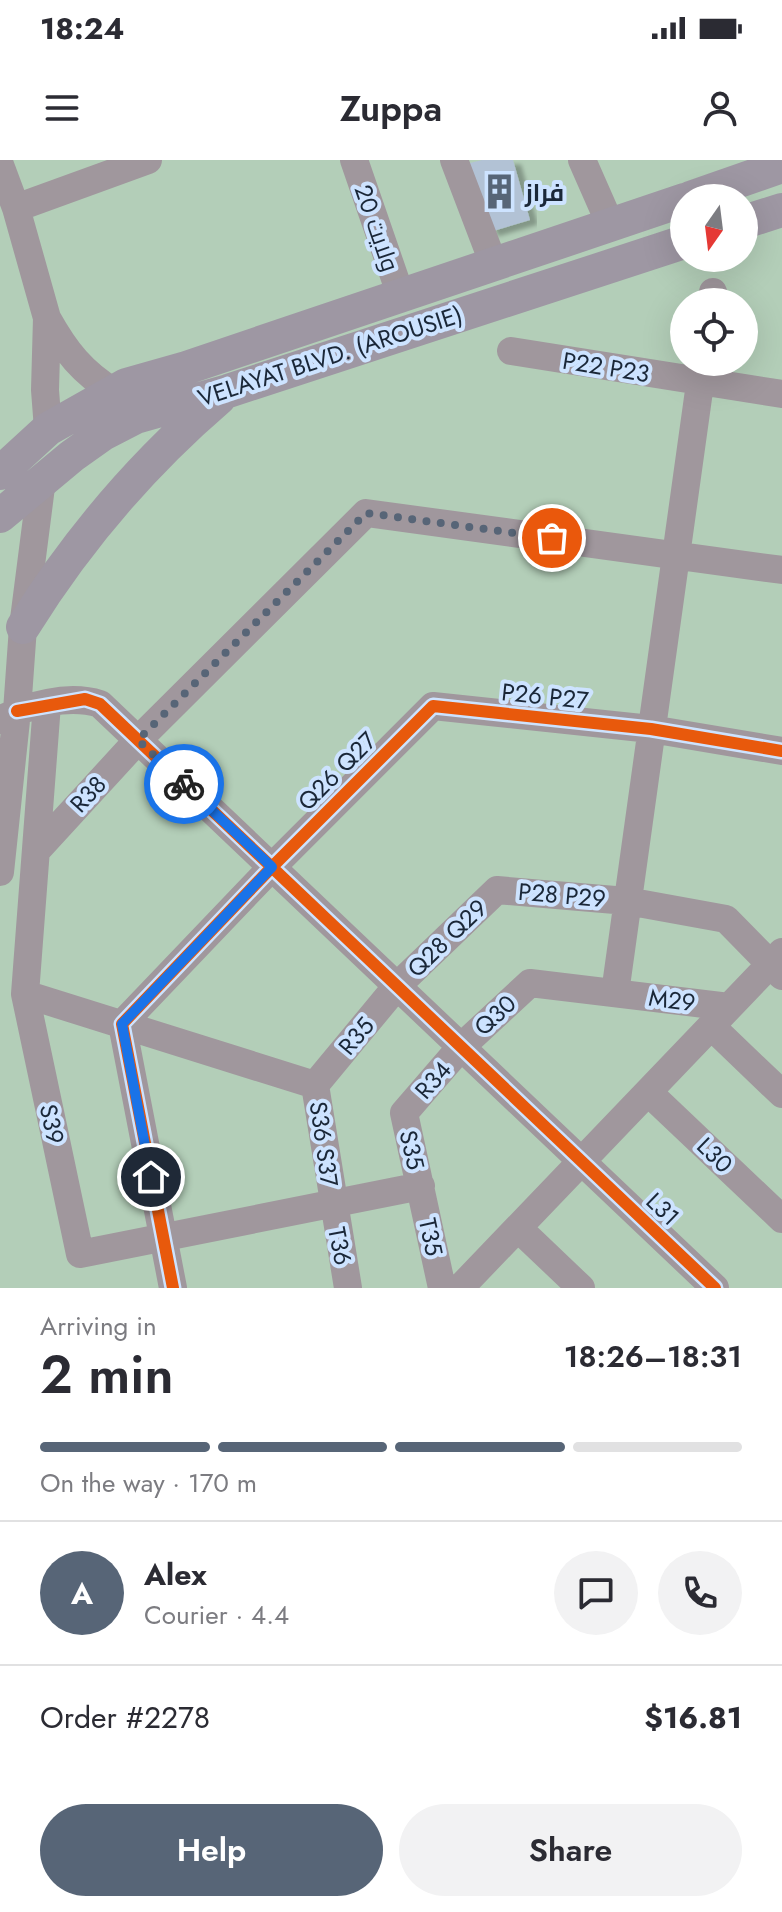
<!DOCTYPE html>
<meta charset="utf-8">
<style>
:root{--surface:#fff;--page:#f2f2f3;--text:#2b2b33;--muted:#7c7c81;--line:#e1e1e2;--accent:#576577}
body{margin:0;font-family:Jost,Cairo,sans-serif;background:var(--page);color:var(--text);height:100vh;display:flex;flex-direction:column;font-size:30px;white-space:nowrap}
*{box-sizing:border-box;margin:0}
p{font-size:26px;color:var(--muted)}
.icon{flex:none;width:44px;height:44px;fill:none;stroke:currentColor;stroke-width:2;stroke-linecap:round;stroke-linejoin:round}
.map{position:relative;height:1128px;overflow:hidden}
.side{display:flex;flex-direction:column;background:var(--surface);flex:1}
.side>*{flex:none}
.needle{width:52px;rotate:194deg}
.tools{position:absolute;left:670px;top:24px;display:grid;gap:16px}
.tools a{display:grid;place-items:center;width:88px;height:88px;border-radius:50%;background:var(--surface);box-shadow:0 8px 32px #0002;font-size:40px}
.pin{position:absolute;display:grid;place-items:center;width:68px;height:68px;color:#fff;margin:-34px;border:4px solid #fff;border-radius:50%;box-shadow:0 2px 8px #0007}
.courier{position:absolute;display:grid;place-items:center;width:80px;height:80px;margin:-40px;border:6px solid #1a73e8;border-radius:50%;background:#fff;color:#222;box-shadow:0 2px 10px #0007}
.overview em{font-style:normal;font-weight:600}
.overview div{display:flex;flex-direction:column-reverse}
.overview{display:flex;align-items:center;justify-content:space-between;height:136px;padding:0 40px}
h1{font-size:52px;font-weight:600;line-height:60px}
.bar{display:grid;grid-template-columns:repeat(4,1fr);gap:12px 8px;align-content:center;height:96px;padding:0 40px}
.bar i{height:10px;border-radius:6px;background:var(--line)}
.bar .selected{background:var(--accent)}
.bar p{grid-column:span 4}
.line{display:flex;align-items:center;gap:20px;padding:0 40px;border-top:2px solid var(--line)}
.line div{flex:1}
.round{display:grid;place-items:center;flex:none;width:84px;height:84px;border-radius:42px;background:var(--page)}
.cta{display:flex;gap:16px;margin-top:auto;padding:16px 40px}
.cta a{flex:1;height:92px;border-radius:48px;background:var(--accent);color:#fff;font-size:32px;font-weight:600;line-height:92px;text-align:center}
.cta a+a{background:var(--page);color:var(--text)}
.status{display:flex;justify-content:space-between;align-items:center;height:56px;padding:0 40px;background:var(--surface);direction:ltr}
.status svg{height:22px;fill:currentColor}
header{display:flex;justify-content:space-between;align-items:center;height:104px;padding:0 40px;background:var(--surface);font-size:36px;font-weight:600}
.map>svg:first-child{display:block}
.green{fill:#b3ceb8;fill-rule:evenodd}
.building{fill:#b2c2d5;filter:url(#shadow)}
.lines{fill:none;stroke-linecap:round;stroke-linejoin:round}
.minor{stroke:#a0979d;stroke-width:28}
.major{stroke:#9e97a3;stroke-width:34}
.cycleway-casing{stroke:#cde3ff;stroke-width:17}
.cycleway{stroke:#e8590c;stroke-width:12}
.done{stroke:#576577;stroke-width:8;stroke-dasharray:0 14.4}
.route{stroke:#1a73e8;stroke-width:10}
.labels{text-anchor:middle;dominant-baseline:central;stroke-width:8;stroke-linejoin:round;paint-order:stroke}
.poi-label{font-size:24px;font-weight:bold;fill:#1a2738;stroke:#cde3ff;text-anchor:start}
.street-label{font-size:24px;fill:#1a2738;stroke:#cde3ff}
</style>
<div class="status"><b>18:24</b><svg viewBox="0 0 49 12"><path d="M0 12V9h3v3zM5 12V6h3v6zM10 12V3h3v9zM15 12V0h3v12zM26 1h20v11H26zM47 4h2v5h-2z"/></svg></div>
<header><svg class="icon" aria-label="menu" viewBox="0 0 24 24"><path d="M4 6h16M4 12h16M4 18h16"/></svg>Zuppa<svg class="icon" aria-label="person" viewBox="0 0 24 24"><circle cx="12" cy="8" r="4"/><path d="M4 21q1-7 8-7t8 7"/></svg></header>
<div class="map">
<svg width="782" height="1128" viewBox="0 0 782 1128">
<defs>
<filter id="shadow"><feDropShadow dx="8" dy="4.5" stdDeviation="2" flood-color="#0004"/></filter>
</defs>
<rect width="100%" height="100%" fill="#c9d8ec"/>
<path class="green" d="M 0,0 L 782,0 L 782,1128 L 0,1128 ZM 684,38 L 744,38 L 744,98 L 684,98 ZM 684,142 L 744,142 L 744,202 L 684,202 Z"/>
<path class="building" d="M 482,0 L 513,0 L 530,60 L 490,72 L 466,4 Z"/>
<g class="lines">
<path class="minor" d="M 354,0 L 401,136
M 454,0 L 494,105
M 582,0 L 611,66
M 0,5 L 16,48 L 47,158 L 45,230 L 48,269
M 16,48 L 148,0
M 711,142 L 713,132
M 47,158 C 66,192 82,212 114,232
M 511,191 L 782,234
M 47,544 L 25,834 L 80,1094 L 421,1026
M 0,560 C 28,545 68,534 100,544 L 715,1128
M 38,689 L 138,580 L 366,353 L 782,410
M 0,712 L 17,551 L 23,467 L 42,319
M 615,833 L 703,202
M 25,834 L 315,925
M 711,866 L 782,934
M 315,925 L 397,826 L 497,730 L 627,741 L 726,759 L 782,816
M 315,925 L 348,1128
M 648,932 L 782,1059
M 518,1068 L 581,1128
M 173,1128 L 122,864 L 272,707 L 433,546 L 651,569 L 782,591
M 442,1128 L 404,953 L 461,887 L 530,823 L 729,847
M 460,1128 L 782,792"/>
<path class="major" d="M 690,38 L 782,6
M 744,62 L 782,50
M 0,313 L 48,269 L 126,225 L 186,208 L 684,40
M 0,356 L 72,296 L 103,274 L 136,257 L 228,231 L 684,82
M 23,467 C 77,380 141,305 219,238"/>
<defs>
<path id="cycleway" d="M 17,551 L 85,539 L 100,544 L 715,1128
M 173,1128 L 122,864 L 272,707 L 433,546 L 651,569 L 782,591"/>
</defs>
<use href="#cycleway" class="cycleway-casing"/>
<use href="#cycleway" class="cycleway"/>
</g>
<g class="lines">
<path class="done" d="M 184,624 L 138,580 L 366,353 L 552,378"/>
<path class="route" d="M 151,1017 L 122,864 L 272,707 L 184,624"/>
</g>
<defs>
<symbol id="building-bare" viewBox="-9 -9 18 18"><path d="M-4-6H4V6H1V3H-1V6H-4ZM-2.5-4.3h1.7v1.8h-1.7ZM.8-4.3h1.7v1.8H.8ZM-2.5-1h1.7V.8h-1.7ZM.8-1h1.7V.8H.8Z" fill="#576577" stroke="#cde3ff" stroke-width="2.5" paint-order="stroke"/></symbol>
</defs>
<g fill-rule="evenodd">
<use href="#building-bare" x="474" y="6" width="51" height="51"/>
</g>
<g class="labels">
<g class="poi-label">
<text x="525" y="32">فراز</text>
</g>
<g class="street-label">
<text transform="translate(377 68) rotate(71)">ولایت 20</text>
<text transform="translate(330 196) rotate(-18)">VELAYAT BLVD. (AROUSIE)</text>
<text transform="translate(606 207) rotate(9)">P22 P23</text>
<text transform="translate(545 536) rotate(6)">P26 P27</text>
<text transform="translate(337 611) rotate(-45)">Q26 Q27</text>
<text transform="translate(88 634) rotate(-47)">R38</text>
<text transform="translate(562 735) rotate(5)">P28 P29</text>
<text transform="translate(447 778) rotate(-44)">Q28 Q29</text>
<text transform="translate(672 840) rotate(7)">M29</text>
<text transform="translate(495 855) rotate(-43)">Q30</text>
<text transform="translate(356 876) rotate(-50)">R35</text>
<text transform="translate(433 920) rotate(-49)">R34</text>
<text transform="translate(52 964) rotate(78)">S39</text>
<text transform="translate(324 984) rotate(82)">S36 S37</text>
<text transform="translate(412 990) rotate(77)">S35</text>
<text transform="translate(715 995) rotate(44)">L30</text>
<text transform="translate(663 1049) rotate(44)">L31</text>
<text transform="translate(431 1077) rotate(78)">T35</text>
<text transform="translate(340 1086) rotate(79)">T36</text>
</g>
</g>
</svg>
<div class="tools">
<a><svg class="needle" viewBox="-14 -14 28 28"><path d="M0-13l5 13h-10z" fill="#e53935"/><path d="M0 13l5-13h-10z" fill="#7c7c81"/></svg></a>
<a><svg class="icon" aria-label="locate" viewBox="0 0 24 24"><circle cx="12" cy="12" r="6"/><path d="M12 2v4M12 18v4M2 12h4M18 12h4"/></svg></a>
</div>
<div class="pin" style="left:552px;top:378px;background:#ea580c"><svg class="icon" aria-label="bag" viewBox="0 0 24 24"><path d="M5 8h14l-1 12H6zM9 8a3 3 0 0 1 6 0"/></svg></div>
<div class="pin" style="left:151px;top:1017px;background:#1f2937"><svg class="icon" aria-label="home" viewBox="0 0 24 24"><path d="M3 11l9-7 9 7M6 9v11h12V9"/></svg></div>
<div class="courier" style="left:184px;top:624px"><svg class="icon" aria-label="bike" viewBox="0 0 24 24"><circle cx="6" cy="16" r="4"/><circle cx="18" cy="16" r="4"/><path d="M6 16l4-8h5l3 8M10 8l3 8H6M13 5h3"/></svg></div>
</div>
<section class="side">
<div class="overview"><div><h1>2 min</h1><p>Arriving in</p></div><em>18:26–18:31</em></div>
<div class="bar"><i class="selected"></i><i class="selected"></i><i class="selected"></i><i></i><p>On the way · 170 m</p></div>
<div class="line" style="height:144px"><b class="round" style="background:var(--accent);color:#fff">A</b><div><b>Alex</b><p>Courier · 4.4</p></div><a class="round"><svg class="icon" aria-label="chat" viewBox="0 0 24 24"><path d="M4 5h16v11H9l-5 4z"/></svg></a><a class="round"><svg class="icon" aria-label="phone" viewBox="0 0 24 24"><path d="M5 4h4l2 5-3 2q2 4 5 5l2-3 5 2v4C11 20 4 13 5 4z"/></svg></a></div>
<div class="line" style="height:104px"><div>Order #2278</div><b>$16.81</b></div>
<div class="cta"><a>Help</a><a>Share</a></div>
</section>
